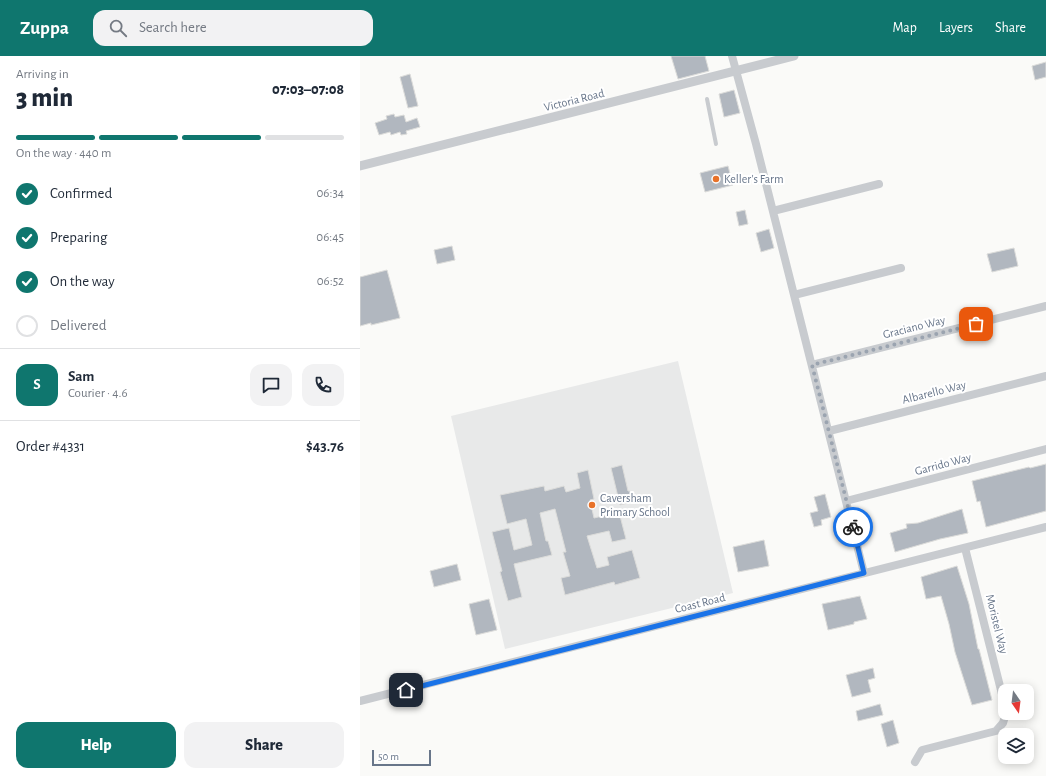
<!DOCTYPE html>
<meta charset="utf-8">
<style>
:root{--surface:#fff;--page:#f2f2f3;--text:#1f2937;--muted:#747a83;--line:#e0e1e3;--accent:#0f766e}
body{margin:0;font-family:"Alegreya Sans",sans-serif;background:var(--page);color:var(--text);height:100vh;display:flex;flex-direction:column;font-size:15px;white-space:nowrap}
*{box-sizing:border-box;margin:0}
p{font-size:13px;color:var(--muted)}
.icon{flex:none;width:22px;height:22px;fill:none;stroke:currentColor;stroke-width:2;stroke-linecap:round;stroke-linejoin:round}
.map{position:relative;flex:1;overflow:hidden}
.side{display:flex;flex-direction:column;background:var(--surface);width:360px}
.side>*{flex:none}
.needle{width:26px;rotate:166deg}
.fabs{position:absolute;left:638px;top:628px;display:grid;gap:8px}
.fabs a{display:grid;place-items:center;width:36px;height:36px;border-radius:8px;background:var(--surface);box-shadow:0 2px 10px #0003;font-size:20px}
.scale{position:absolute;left:12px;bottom:10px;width:59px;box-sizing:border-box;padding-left:4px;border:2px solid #68768a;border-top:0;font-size:11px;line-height:14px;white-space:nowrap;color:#68768a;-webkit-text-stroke:3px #fff;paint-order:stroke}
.pin{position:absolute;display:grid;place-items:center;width:34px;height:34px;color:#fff;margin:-17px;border-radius:8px;box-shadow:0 2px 6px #0006}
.courier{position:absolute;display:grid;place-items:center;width:40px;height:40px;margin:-20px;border:3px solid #1a73e8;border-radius:50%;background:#fff;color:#222;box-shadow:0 1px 5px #0007}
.headline em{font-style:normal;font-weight:800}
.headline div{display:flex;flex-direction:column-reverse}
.headline{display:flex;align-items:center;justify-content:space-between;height:68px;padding:0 16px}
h1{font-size:26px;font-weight:800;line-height:30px}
.bar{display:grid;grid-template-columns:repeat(4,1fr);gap:6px 4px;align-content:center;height:48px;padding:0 16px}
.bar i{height:5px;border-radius:3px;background:var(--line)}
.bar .selected{background:var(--accent)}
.bar p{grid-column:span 4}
.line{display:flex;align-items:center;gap:10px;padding:0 16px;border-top:1px solid var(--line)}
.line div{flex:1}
.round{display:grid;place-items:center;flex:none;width:42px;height:42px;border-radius:12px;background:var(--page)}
ol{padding:0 16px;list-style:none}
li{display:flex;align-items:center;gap:12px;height:44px}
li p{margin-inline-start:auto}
li .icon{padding:4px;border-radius:50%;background:var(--accent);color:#fff;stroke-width:4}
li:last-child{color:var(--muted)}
li i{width:22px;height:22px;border:2px solid var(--line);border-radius:50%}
.primary-button{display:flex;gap:8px;margin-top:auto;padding:8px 16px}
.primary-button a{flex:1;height:46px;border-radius:12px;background:var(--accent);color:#fff;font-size:16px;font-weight:800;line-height:46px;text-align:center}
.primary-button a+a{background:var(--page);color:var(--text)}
header{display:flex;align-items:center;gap:24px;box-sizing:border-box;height:56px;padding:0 20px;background:var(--accent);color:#fff}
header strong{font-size:19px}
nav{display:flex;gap:22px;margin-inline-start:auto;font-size:14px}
.search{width:280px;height:36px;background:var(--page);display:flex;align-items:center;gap:10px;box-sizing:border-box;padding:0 14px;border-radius:12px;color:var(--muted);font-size:15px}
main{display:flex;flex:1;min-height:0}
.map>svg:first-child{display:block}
.built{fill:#e8e9e9}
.building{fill:#b1b7bf;stroke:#dcdcda}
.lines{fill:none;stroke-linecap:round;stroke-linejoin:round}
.service{stroke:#c8cbcf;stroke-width:4}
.minor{stroke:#c8cbcf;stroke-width:8}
.tertiary{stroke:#c8cbcf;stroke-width:9}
.done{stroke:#9ba4b0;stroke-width:4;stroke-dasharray:0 7.2}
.route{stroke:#1a73e8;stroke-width:5}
.poi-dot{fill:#e87229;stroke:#fff;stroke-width:1.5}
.labels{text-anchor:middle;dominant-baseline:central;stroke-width:4;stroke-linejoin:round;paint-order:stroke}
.street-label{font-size:12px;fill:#68768a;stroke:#fff}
.poi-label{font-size:12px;fill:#68768a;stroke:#fff;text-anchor:start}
</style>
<header>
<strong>Zuppa</strong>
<div class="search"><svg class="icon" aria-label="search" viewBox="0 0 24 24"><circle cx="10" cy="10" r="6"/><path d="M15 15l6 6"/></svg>Search here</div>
<nav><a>Map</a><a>Layers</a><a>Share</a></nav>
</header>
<main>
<section class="side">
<div class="headline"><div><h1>3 min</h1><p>Arriving in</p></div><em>07:03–07:08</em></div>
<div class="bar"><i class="selected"></i><i class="selected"></i><i class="selected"></i><i></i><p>On the way · 440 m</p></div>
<ol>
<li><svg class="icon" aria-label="check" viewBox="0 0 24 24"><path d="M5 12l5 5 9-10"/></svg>Confirmed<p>06:34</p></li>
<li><svg class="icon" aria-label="check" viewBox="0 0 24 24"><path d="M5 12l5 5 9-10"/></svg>Preparing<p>06:45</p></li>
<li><svg class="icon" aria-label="check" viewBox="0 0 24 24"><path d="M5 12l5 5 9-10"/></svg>On the way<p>06:52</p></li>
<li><i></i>Delivered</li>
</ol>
<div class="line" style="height:72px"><b class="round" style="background:var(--accent);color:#fff">S</b><div><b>Sam</b><p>Courier · 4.6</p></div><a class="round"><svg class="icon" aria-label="chat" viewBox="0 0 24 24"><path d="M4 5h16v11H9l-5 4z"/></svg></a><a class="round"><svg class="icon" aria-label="phone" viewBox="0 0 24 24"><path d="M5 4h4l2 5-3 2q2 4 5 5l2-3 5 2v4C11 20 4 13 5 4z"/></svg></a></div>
<div class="line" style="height:52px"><div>Order #4331</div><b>$43.76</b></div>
<div class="primary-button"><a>Help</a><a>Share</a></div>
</section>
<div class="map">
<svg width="686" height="720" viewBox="0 0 686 720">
<rect width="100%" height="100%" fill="#fafaf8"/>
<path class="built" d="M 318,305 L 373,537 L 145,593 L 91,360 Z"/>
<path class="building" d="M 311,0 L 345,0 L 349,15 L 318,23 Z
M 686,6 L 686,21 L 675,24 L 672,10 Z
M 50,18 L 58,50 L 48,52 L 40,21 Z
M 374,34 L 380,57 L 364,61 L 359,38 Z
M 34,58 L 35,61 L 44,59 L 46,66 L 57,62 L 60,71 L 46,75 L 47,78 L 41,79 L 40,76 L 31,79 L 30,76 L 19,79 L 15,67 L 27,63 L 26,60 Z
M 368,110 L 373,129 L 345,136 L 340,117 Z
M 385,154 L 388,168 L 379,170 L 376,156 Z
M 409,173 L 414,192 L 401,196 L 396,177 Z
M 92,190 L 95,204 L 77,208 L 74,194 Z
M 654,192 L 658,210 L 632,216 L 627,198 Z
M 27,214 L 40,262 L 11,269 L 11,267 L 0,270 L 0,221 Z
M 686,408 L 686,455 L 626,471 L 620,445 L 617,446 L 612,425 L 669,411 L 670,412 Z
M 262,409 L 268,435 L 270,435 L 272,446 L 260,449 L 251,412 Z
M 228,414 L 234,443 L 230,444 L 234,462 L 259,456 L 266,483 L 252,486 L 249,475 L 227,480 L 237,512 L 249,509 L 247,501 L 272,494 L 280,522 L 255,529 L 254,526 L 205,539 L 201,522 L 210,520 L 203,496 L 206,496 L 195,453 L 180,457 L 186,485 L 188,485 L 192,499 L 154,508 L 162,541 L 148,545 L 140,516 L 142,515 L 132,476 L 149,472 L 154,494 L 172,489 L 166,463 L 147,468 L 140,439 L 184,430 L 185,435 L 204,430 L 206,436 L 220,432 L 217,417 Z
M 465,438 L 471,461 L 461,464 L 462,469 L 454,471 L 450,457 L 458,455 L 454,441 Z
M 602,453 L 608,477 L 580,483 L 535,496 L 530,477 L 547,472 L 546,468 L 558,467 Z
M 404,484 L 409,510 L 378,516 L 373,491 Z
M 97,508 L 101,524 L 74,531 L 70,515 Z
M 597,510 L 609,548 L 618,593 L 619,593 L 632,644 L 612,649 L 595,596 L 589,568 L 581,540 L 566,543 L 561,521 Z
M 500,540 L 507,563 L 494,566 L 494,568 L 468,574 L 462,548 Z
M 129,543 L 137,574 L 116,579 L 109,548 Z
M 513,612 L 515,622 L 508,624 L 511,636 L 492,641 L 486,619 Z
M 520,648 L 523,659 L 498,665 L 496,655 Z
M 533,664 L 539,687 L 527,691 L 521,668 Z"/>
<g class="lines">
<path class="service" d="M 347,43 L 356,88"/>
<path class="minor" d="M 372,0 L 396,88 L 504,517
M 413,155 L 519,128
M 434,239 L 541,212
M 452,309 L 686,250
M 469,375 L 686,320
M 486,445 L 686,393
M 605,492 L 645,650
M 0,645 L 686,471
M 555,706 L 562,694 L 636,675 L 643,667 L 646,657"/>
<path class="tertiary" d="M 0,110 L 434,0"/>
</g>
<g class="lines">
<path class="done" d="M 493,471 L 452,309 L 616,268"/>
<path class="route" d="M 46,634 L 504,517 L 493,471"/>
</g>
<g class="poi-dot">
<circle cx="356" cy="123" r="4"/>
<circle cx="232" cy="449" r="4"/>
</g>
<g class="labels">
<g class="street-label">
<text transform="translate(214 44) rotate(-14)">Victoria Road</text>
<text transform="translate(554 271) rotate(-14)">Graciano Way</text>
<text transform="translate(574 336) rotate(-14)">Albarello Way</text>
<text transform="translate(583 408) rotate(-15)">Garrido Way</text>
<text transform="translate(340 547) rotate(-14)">Coast Road</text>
<text transform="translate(637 568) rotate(76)">Moristel Way</text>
</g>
<g class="poi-label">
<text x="364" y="123">Keller’s Farm</text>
<text x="240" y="442">Caversham<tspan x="240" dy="14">Primary School</tspan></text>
</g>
</g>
</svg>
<div class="fabs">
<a><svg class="needle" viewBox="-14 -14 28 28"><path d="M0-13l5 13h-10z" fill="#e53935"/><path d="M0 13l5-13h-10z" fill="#747a83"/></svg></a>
<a><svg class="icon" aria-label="layers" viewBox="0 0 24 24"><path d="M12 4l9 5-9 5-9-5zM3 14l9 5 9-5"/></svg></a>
</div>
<div class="scale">50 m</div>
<div class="pin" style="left:616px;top:268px;background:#ea580c"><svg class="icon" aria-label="bag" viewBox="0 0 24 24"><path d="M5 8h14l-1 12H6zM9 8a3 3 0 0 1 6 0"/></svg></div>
<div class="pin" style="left:46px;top:634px;background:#1f2937"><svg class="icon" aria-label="home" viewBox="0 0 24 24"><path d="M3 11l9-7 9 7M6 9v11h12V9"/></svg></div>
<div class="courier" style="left:493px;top:471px"><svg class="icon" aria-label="bike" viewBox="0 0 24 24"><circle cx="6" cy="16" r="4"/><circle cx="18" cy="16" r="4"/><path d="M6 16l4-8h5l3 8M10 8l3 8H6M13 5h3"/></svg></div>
</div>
</main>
